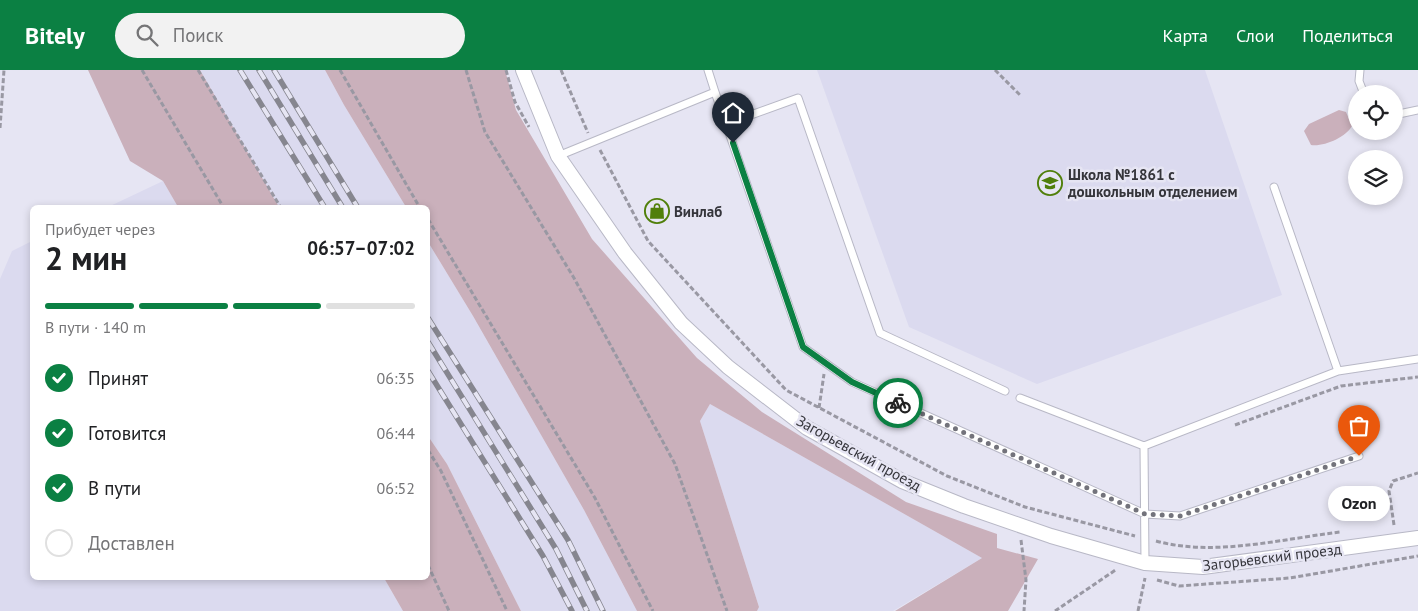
<!DOCTYPE html>
<html lang="ru">
<meta charset="utf-8">
<style>
:root{--surface:#fff;--page:#f2f2f2;--text:#202124;--muted:#757577;--line:#e0e0e0;--accent:#0b8043}
body{margin:0;font-family:"PT Sans",sans-serif;background:var(--page);color:var(--text);height:100vh;display:flex;flex-direction:column;font-size:19px;white-space:nowrap}
*{box-sizing:border-box;margin:0}
p{font-size:16px;color:var(--muted)}
.icon{flex:none;width:28px;height:28px;fill:none;stroke:currentColor;stroke-width:2;stroke-linecap:round;stroke-linejoin:round}
.map{position:relative;flex:1;overflow:hidden}
.side{position:absolute;left:30px;top:135px;width:400px;height:375px;display:flex;flex-direction:column;background:var(--surface);border-radius:8px;box-shadow:0 2px 8px #0003}
.side>*{flex:none}
.controls{position:absolute;left:1348px;top:15px;display:grid;gap:10px}
.controls a{display:grid;place-items:center;width:55px;height:55px;border-radius:50%;background:var(--surface);box-shadow:0 2px 8px #0003;font-size:25px}
.pin{position:absolute;display:grid;place-items:center;width:42px;height:42px;color:#fff;margin:-51px -21px;border-radius:50% 50% 50% 0;rotate:-45deg;box-shadow:0 0 5px #0007}
.pin .icon{rotate:45deg}
.courier{position:absolute;display:grid;place-items:center;width:50px;height:50px;margin:-25px;border:4px solid #0b8043;border-radius:50%;background:#fff;color:#222;box-shadow:0 1px 6px #0007}
.bubble{position:absolute;height:35px;border-radius:18px;background:var(--surface);box-shadow:0 2px 8px #0003;font-size:16px;font-weight:700;line-height:35px;text-align:center}
.head em{font-style:normal;font-weight:700}
.head div{display:flex;flex-direction:column-reverse}
.head{display:flex;align-items:center;justify-content:space-between;height:85px;padding:0 15px}
h1{font-size:32px;font-weight:700;line-height:38px}
.bar{display:grid;grid-template-columns:repeat(4,1fr);gap:8px 5px;align-content:center;height:60px;padding:0 15px}
.bar i{height:6px;border-radius:4px;background:var(--line)}
.bar .active{background:var(--accent)}
.bar p{grid-column:span 4}
ol{padding:0 15px;list-style:none}
li{display:flex;align-items:center;gap:15px;height:55px}
li p{margin-inline-start:auto}
li .icon{padding:5px;border-radius:50%;background:var(--accent);color:#fff;stroke-width:4}
li:last-child{color:var(--muted)}
li i{width:28px;height:28px;border:2px solid var(--line);border-radius:50%}
header{display:flex;align-items:center;gap:30px;box-sizing:border-box;height:70px;padding:0 25px;background:var(--accent);color:#fff}
header strong{font-size:24px}
nav{display:flex;gap:28px;margin-inline-start:auto;font-size:18px}
.search{width:350px;height:45px;background:var(--page);display:flex;align-items:center;gap:12px;box-sizing:border-box;padding:0 18px;border-radius:28px;color:var(--muted);font-size:19px}
.map>svg:first-child{display:block}
.built{fill:#dbdaef}
.green{fill:#cab0bb}
.lines{fill:none;stroke-linecap:round;stroke-linejoin:round}
.service-casing{stroke:#b8b8c6;stroke-width:9}
.minor-casing{stroke:#b8b8c6;stroke-width:16}
.path{stroke:#9998a3;stroke-width:3;stroke-dasharray:5 2.5;stroke-linecap:butt}
.service{stroke:#fff;stroke-width:7}
.minor{stroke:#fff;stroke-width:14}
.rail-casing{stroke:#86868f;stroke-width:5.5}
.rail{stroke:#e6e5f3;stroke-width:4;stroke-dasharray:11;stroke-linecap:butt}
.done{stroke:#73737b;stroke-width:5;stroke-dasharray:0 9}
.route{stroke:#0b8043;stroke-width:6}
.labels{text-anchor:middle;dominant-baseline:central;stroke-width:5;stroke-linejoin:round;paint-order:stroke}
.poi-label{font-size:15px;font-weight:bold;fill:#35353b;stroke:#e6e5f3;text-anchor:start}
.street-label{font-size:15px;fill:#35353b;stroke:#e6e5f3}
</style>
<header>
<strong>Bitely</strong>
<div class="search"><svg class="icon" aria-label="search" viewBox="0 0 24 24"><circle cx="10" cy="10" r="6"/><path d="M15 15l6 6"/></svg>Поиск</div>
<nav><a>Карта</a><a>Слои</a><a>Поделиться</a></nav>
</header>
<div class="map">
<svg width="1418" height="541" viewBox="0 0 1418 541">
<rect width="100%" height="100%" fill="#e6e5f3"/>
<path class="built" d="M 200,0 L 325,0 L 344,35 L 406,137 L 279,137 Z
M 817,0 L 1205,0 L 1282,225 L 1037,314 L 909,257 Z
M 163,111 L 178,137 L 106,138 Z
M 32,171 L 32,508 L 384,508 L 403,541 L 0,541 L 0,209 L 12,181 Z
M 428,172 L 473,246 L 584,440 L 637,541 L 521,541 L 447,394 L 428,366 Z
M 710,334 L 982,488 L 893,541 L 757,541 L 759,537 L 700,351 Z"/>
<path class="green" d="M 88,0 L 200,0 L 279,137 L 178,137 L 163,111 L 130,91 Z
M 325,0 L 505,0 L 516,40 L 592,169 L 697,288 L 762,342 L 906,432 L 997,464 L 997,478 L 1038,489 L 1008,541 L 895,541 L 982,488 L 710,334 L 700,351 L 759,537 L 757,541 L 637,541 L 584,440 L 473,246 L 428,172 L 428,138 L 406,137 L 344,35 Z
M 1339,40 L 1346,42 L 1352,56 C 1346,67 1324,77 1311,75 L 1304,61 L 1309,54 Z
M 428,366 L 447,394 L 521,541 L 403,541 L 384,508 L 428,508 Z"/>
<g class="lines">
<defs>
<path id="service" d="M 1360,0 L 1359,11 L 1364,24
M 715,22 L 803,277 L 852,312 L 1145,444 L 1180,446 L 1359,386
M 1394,45 L 1418,40
M 726,54 L 798,28 L 880,263 L 1005,321
M 558,86 L 715,22 L 708,0
M 1338,301 L 1418,289
M 1020,328 L 1144,376 L 1338,301 L 1274,117
M 1144,376 L 1145,493"/>
<path id="minor" d="M 523,0 L 558,86 L 625,183 L 681,253 L 728,297 L 807,358 L 902,411 L 964,436 L 1051,466 L 1145,493 L 1203,497 L 1418,468"/>
</defs>
<use href="#service" class="service-casing"/>
<use href="#minor" class="minor-casing"/>
<path class="path" d="M 142,0 L 224,138
M 198,0 L 281,138
M 340,0 L 420,138
M 466,0 L 485,62 L 574,208 L 675,394 L 727,541
M 506,0 L 515,32 L 529,57
M 561,0 L 588,63
M 995,0 L 1020,25
M 0,58 L 4,0
M 600,80 L 648,171 L 786,320 L 947,406 L 1025,437 L 1135,466
M 428,149 L 595,428 L 653,541
M 819,338 L 824,304
M 1235,355 L 1341,316 L 1418,307
M 428,380 L 441,401 L 507,541
M 1394,455 L 1389,421 L 1393,411 L 1418,403
M 1021,470 L 1026,510 L 1024,541
M 1156,471 C 1214,487 1281,469 1340,462
M 428,495 L 449,541
M 1157,510 L 1179,516 L 1290,508 L 1418,486
M 1055,541 L 1117,499
M 1138,541 L 1145,508"/>
<use href="#service" class="service"/>
<use href="#minor" class="minor"/>
<defs>
<path id="rail" d="M 240,0 L 325,138
M 259,0 L 343,138
M 274,0 L 358,138
M 428,248 L 568,470 L 603,541
M 428,272 L 556,479 L 587,541
M 428,301 L 543,486 L 572,541"/>
</defs>
<use href="#rail" class="rail-casing"/>
<use href="#rail" class="rail"/>
</g>
<g class="lines">
<path class="done" d="M 898,333 L 1145,444 L 1180,446 L 1359,386"/>
<path class="route" d="M 733,73 L 803,277 L 852,312 L 898,333"/>
</g>
<defs>
<symbol id="school-ring" viewBox="-11 -11 22 22"><circle r="9.5" fill="#e6e5f3" stroke="#507f0a" stroke-width="1.5"/><path d="M0-5L7-2L0 1L-7-2ZM-4 1L0 2.5L4 1V4Q0 6-4 4Z" fill="#507f0a"/></symbol>
<symbol id="shop-ring" viewBox="-11 -11 22 22"><circle r="9.5" fill="#e6e5f3" stroke="#507f0a" stroke-width="1.5"/><path d="M-5-2.5h2.3a2.7 3.5 0 0 1 5.4 0H5L5.5 6h-11ZM-1.5-2.5h3a1.5 2.3 0 0 0-3 0Z" fill="#507f0a"/></symbol>
</defs>
<g fill-rule="evenodd">
<use href="#school-ring" x="1036" y="99" width="28" height="28"/>
<use href="#shop-ring" x="643" y="127" width="28" height="28"/>
</g>
<g class="labels">
<g class="poi-label">
<text x="1068" y="104">Школа №1861 с<tspan x="1068" dy="17">дошкольным отделением</tspan></text>
<text x="674" y="141">Винлаб</text>
</g>
<g class="street-label">
<text transform="translate(859 383) rotate(29)">Загорьевский проезд</text>
<text transform="translate(1272 487) rotate(-7)">Загорьевский проезд</text>
</g>
</g>
</svg>
<div class="controls">
<a><svg class="icon" aria-label="locate" viewBox="0 0 24 24"><circle cx="12" cy="12" r="6"/><path d="M12 2v4M12 18v4M2 12h4M18 12h4"/></svg></a>
<a><svg class="icon" aria-label="layers" viewBox="0 0 24 24"><path d="M12 4l9 5-9 5-9-5zM3 14l9 5 9-5"/></svg></a>
</div>
<div class="pin" style="left:1359px;top:386px;background:#ea580c"><svg class="icon" aria-label="bag" viewBox="0 0 24 24"><path d="M5 8h14l-1 12H6zM9 8a3 3 0 0 1 6 0"/></svg></div>
<div class="pin" style="left:733px;top:73px;background:#1f2937"><svg class="icon" aria-label="home" viewBox="0 0 24 24"><path d="M3 11l9-7 9 7M6 9v11h12V9"/></svg></div>
<div class="courier" style="left:898px;top:333px"><svg class="icon" aria-label="bike" viewBox="0 0 24 24"><circle cx="6" cy="16" r="4"/><circle cx="18" cy="16" r="4"/><path d="M6 16l4-8h5l3 8M10 8l3 8H6M13 5h3"/></svg></div>
<div class="bubble" style="left:1328px;top:416px;width:62px">Ozon</div>
<section class="side">
<div class="head"><div><h1>2 мин</h1><p>Прибудет через</p></div><em>06:57–07:02</em></div>
<div class="bar"><i class="active"></i><i class="active"></i><i class="active"></i><i></i><p>В пути · 140 m</p></div>
<ol>
<li><svg class="icon" aria-label="check" viewBox="0 0 24 24"><path d="M5 12l5 5 9-10"/></svg>Принят<p>06:35</p></li>
<li><svg class="icon" aria-label="check" viewBox="0 0 24 24"><path d="M5 12l5 5 9-10"/></svg>Готовится<p>06:44</p></li>
<li><svg class="icon" aria-label="check" viewBox="0 0 24 24"><path d="M5 12l5 5 9-10"/></svg>В пути<p>06:52</p></li>
<li><i></i>Доставлен</li>
</ol>
</section>
</div>
